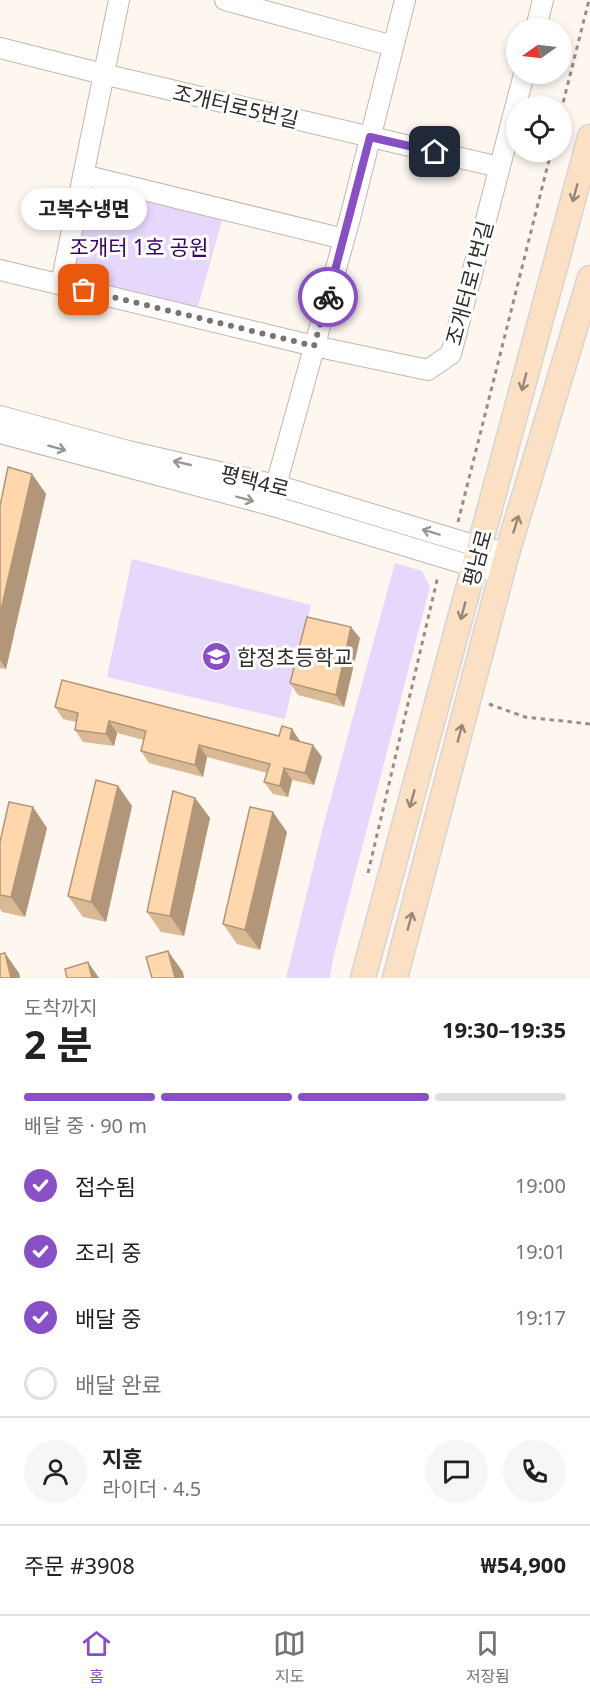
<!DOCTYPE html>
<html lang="ko">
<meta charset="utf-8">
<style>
:root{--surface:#fff;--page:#f6f6f6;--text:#222;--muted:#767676;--line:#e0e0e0;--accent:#884fc6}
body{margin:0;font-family:"Noto Sans","Noto Sans KR",sans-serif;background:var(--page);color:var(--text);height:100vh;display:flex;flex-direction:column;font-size:22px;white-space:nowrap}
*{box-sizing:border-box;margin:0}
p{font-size:20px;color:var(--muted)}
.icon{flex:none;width:33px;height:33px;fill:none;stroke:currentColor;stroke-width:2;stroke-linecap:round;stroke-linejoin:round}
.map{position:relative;height:978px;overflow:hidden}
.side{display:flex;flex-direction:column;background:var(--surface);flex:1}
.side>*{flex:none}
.needle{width:39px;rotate:256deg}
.controls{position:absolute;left:506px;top:18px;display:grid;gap:12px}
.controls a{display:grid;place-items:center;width:66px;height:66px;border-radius:50%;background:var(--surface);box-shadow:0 3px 9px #0003;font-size:30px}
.pin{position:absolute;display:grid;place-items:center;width:51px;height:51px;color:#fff;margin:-26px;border-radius:12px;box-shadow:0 3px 9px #0006}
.courier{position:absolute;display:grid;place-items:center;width:60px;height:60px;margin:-30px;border:4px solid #884fc6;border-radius:50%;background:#fff;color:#222;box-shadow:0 2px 8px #0007}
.bubble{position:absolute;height:42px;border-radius:21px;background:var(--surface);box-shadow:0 3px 9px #0003;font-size:20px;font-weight:700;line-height:42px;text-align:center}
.headline em{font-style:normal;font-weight:700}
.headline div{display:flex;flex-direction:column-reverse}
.headline{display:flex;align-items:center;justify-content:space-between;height:102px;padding:0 24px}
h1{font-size:39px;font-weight:700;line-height:45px}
.bar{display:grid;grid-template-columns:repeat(4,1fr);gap:9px 6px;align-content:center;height:72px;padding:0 24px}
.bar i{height:8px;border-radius:4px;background:var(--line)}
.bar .current{background:var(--accent)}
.bar p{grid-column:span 4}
.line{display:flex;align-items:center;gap:15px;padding:0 24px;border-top:2px solid var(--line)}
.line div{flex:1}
.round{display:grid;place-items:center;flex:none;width:63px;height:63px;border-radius:32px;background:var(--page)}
ol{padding:0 24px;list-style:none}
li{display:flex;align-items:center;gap:18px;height:66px}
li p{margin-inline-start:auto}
li .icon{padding:6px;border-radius:50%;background:var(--accent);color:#fff;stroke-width:4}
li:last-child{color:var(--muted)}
li i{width:33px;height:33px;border:3px solid var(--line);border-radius:50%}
.tabs{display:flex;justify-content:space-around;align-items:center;height:84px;border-top:2px solid var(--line);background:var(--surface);font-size:16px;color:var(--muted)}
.tabs a{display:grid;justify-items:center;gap:3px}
.tabs .current{color:var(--accent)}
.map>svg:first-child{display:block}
.green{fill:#e5d8fc}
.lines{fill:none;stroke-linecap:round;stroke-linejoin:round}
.minor-casing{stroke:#c2b7ad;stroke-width:22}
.major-casing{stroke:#d6d5d4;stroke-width:27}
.path{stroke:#948f89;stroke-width:3;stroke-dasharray:4.5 4.5;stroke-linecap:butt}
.minor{stroke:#fff;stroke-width:20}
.major{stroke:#fbe0c4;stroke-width:24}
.wall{fill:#dab995}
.shaded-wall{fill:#b29679}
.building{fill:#fed7ad;stroke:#b29679;stroke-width:1.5}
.oneway{stroke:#968777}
.oneway2{stroke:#989694}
.done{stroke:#79746f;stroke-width:6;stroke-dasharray:0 10.8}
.route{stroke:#884fc6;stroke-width:8}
.labels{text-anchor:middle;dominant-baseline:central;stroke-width:6;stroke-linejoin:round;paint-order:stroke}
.street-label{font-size:21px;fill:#322e2a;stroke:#fff}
.park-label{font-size:21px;fill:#390162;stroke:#fff}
.poi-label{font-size:21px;fill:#322e2a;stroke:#fff;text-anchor:start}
</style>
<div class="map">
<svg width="590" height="978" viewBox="0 0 590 978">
<rect width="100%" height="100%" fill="#fdf7f0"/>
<path class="green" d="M 93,186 L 223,217 L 197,310 L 71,281 Z
M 132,559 L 311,605 L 285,719 L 107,677 Z
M 395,563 L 422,571 L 430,587 L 333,959 L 330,978 L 286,978 L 324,823 Z"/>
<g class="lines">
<defs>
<path id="minor" d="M 225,0 L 393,46
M 536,28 L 543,0
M 0,48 L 103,74 L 499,167
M 83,175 L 344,239
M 0,270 L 314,346 L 428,370 L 451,354 L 524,74
M 61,284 L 119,0
M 0,416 L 128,451 L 276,485 L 480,547 L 507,553
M 0,433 L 270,505 L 475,567 L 503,573
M 276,485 L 350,218 L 405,0"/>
<path id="major" d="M 363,978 L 590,137
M 395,978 L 507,553 L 590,278"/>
</defs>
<use href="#minor" class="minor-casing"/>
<use href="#major" class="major-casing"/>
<path class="path" d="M 561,111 L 589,0
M 458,522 L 551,152
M 489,704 L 525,717 L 590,724
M 368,873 L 438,576"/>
<use href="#minor" class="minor"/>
<use href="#major" class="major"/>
</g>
<path class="wall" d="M 32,474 L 46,494 L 6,669 L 0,668 L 0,506 Z
M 360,638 L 344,707 L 298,695 L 290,683 Z
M 55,707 L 279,736 L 300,741 L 300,742 L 322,757 L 314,785 L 292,780 L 288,797 L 273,794 L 264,782 L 267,773 L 207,757 L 203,777 L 149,763 L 141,751 L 144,740 L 117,733 L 114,746 L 83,742 L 75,730 L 76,722 L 63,719 Z
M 118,786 L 132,806 L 106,922 L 83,917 L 68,896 Z
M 195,798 L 210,818 L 184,936 L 161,932 L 147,912 Z
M 47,828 L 25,917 L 2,912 L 0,909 L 0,842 Z
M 287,832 L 260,950 L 237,944 L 223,924 Z"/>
<path class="shaded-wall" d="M 32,474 L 46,494 L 6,669 L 0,660 L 0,614 Z
M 351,627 L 360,638 L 344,707 L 336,695 Z
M 109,721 L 117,733 L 114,746 L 106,734 Z
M 292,729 L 300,741 L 298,751 L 290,739 Z
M 199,745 L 207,757 L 203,777 L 195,765 Z
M 313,745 L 322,757 L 314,785 L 305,773 Z
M 284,768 L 292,780 L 288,797 L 280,786 Z
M 118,786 L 132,806 L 106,922 L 91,902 Z
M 195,798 L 210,818 L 184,936 L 170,916 Z
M 33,807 L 47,828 L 25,917 L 11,897 Z
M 273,812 L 287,832 L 260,950 L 245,930 Z
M 168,951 L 183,972 L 184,978 L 175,978 Z
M 5,953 L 19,973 L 20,978 L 11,978 Z
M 88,962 L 99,978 L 92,978 Z"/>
<path class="building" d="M 8,467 L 32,474 L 0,614 L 0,506 Z
M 307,617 L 351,627 L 336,695 L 290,683 Z
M 62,680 L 279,736 L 282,726 L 292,729 L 290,739 L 313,745 L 305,773 L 284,768 L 280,786 L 264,782 L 270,764 L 199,745 L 195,765 L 141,751 L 146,731 L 109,721 L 106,734 L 75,730 L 78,713 L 55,707 Z
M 96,780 L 118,786 L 91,902 L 68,896 Z
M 173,791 L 195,798 L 170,916 L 147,912 Z
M 9,802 L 33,807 L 11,897 L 0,895 L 0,842 Z
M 250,807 L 273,812 L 245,930 L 223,924 Z
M 168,951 L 175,978 L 152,978 L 146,957 Z
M 5,953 L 11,978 L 0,978 L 0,954 Z
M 88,962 L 92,978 L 67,978 L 65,969 Z"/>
<defs><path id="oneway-shaft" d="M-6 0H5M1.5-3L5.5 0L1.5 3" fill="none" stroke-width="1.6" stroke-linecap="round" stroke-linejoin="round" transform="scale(1.5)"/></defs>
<g class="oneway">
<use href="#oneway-shaft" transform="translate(575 193) rotate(105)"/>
<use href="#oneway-shaft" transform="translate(524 382) rotate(105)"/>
<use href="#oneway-shaft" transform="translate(516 524) rotate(-73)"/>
<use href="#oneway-shaft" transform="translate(463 611) rotate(105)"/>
<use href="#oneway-shaft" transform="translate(460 733) rotate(-75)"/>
<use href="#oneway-shaft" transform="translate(412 799) rotate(106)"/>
<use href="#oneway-shaft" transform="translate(410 921) rotate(-75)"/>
</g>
<g class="oneway2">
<use href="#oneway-shaft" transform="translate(57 448) rotate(15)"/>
<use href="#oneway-shaft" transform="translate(182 463) rotate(-167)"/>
<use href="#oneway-shaft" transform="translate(245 499) rotate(15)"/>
<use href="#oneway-shaft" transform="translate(431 532) rotate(-163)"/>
</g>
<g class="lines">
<path class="done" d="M 84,290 L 314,346 L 328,297"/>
<path class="route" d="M 328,297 L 370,137 L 435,152"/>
</g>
<defs>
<symbol id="school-disc" viewBox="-11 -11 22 22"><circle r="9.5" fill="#884fc6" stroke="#fff"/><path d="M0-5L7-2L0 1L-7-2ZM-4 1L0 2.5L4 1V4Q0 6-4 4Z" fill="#fff"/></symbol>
</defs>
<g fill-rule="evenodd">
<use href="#school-disc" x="200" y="640" width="33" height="33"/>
</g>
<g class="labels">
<g class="street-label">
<text transform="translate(236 106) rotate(13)">조개터로5번길</text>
<text transform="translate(469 283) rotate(-75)">조개터로1번길</text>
<text transform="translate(255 481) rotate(14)">평택4로</text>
<text transform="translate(477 558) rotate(-75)">평남로</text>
</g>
<g class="park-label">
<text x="139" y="247">조개터 1호 공원</text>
</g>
<g class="poi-label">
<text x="237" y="657">합정초등학교</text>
</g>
</g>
</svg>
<div class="controls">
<a><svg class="needle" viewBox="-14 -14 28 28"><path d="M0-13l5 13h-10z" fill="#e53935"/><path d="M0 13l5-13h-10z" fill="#767676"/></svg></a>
<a><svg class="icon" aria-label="locate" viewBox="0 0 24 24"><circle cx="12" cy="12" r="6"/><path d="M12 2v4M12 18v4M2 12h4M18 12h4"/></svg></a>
</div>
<div class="pin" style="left:84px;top:290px;background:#ea580c"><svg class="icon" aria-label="bag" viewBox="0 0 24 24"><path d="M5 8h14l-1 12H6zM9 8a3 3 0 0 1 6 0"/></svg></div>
<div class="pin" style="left:435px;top:152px;background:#1f2937"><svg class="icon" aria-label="home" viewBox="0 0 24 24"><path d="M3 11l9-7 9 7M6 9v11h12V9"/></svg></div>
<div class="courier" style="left:328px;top:297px"><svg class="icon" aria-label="bike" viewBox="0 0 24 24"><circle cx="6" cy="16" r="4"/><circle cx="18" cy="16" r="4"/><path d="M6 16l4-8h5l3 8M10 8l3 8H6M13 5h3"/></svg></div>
<div class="bubble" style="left:21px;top:188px;width:126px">고복수냉면</div>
</div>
<section class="side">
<div class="headline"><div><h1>2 분</h1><p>도착까지</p></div><em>19:30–19:35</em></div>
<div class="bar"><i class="current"></i><i class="current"></i><i class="current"></i><i></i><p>배달 중 · 90 m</p></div>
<ol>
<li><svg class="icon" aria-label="check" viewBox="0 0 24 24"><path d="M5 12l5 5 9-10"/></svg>접수됨<p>19:00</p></li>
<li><svg class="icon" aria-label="check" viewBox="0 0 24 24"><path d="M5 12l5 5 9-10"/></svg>조리 중<p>19:01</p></li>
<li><svg class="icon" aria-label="check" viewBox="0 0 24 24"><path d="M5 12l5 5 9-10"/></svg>배달 중<p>19:17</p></li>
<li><i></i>배달 완료</li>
</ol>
<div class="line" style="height:108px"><a class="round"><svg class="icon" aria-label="person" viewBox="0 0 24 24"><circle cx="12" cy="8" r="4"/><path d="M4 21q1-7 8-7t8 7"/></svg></a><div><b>지훈</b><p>라이더 · 4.5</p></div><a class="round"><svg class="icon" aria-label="chat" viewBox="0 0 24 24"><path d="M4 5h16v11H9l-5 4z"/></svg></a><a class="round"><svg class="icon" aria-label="phone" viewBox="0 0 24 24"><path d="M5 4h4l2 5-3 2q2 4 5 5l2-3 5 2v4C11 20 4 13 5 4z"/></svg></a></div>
<div class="line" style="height:78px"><div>주문 #3908</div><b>₩54,900</b></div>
</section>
<nav class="tabs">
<a class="current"><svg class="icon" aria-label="home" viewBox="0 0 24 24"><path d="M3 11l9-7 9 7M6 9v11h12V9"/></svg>홈</a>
<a><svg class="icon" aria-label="map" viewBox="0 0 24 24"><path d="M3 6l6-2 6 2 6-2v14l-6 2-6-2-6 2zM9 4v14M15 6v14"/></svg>지도</a>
<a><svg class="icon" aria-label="saved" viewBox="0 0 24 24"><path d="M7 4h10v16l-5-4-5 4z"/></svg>저장됨</a>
</nav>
